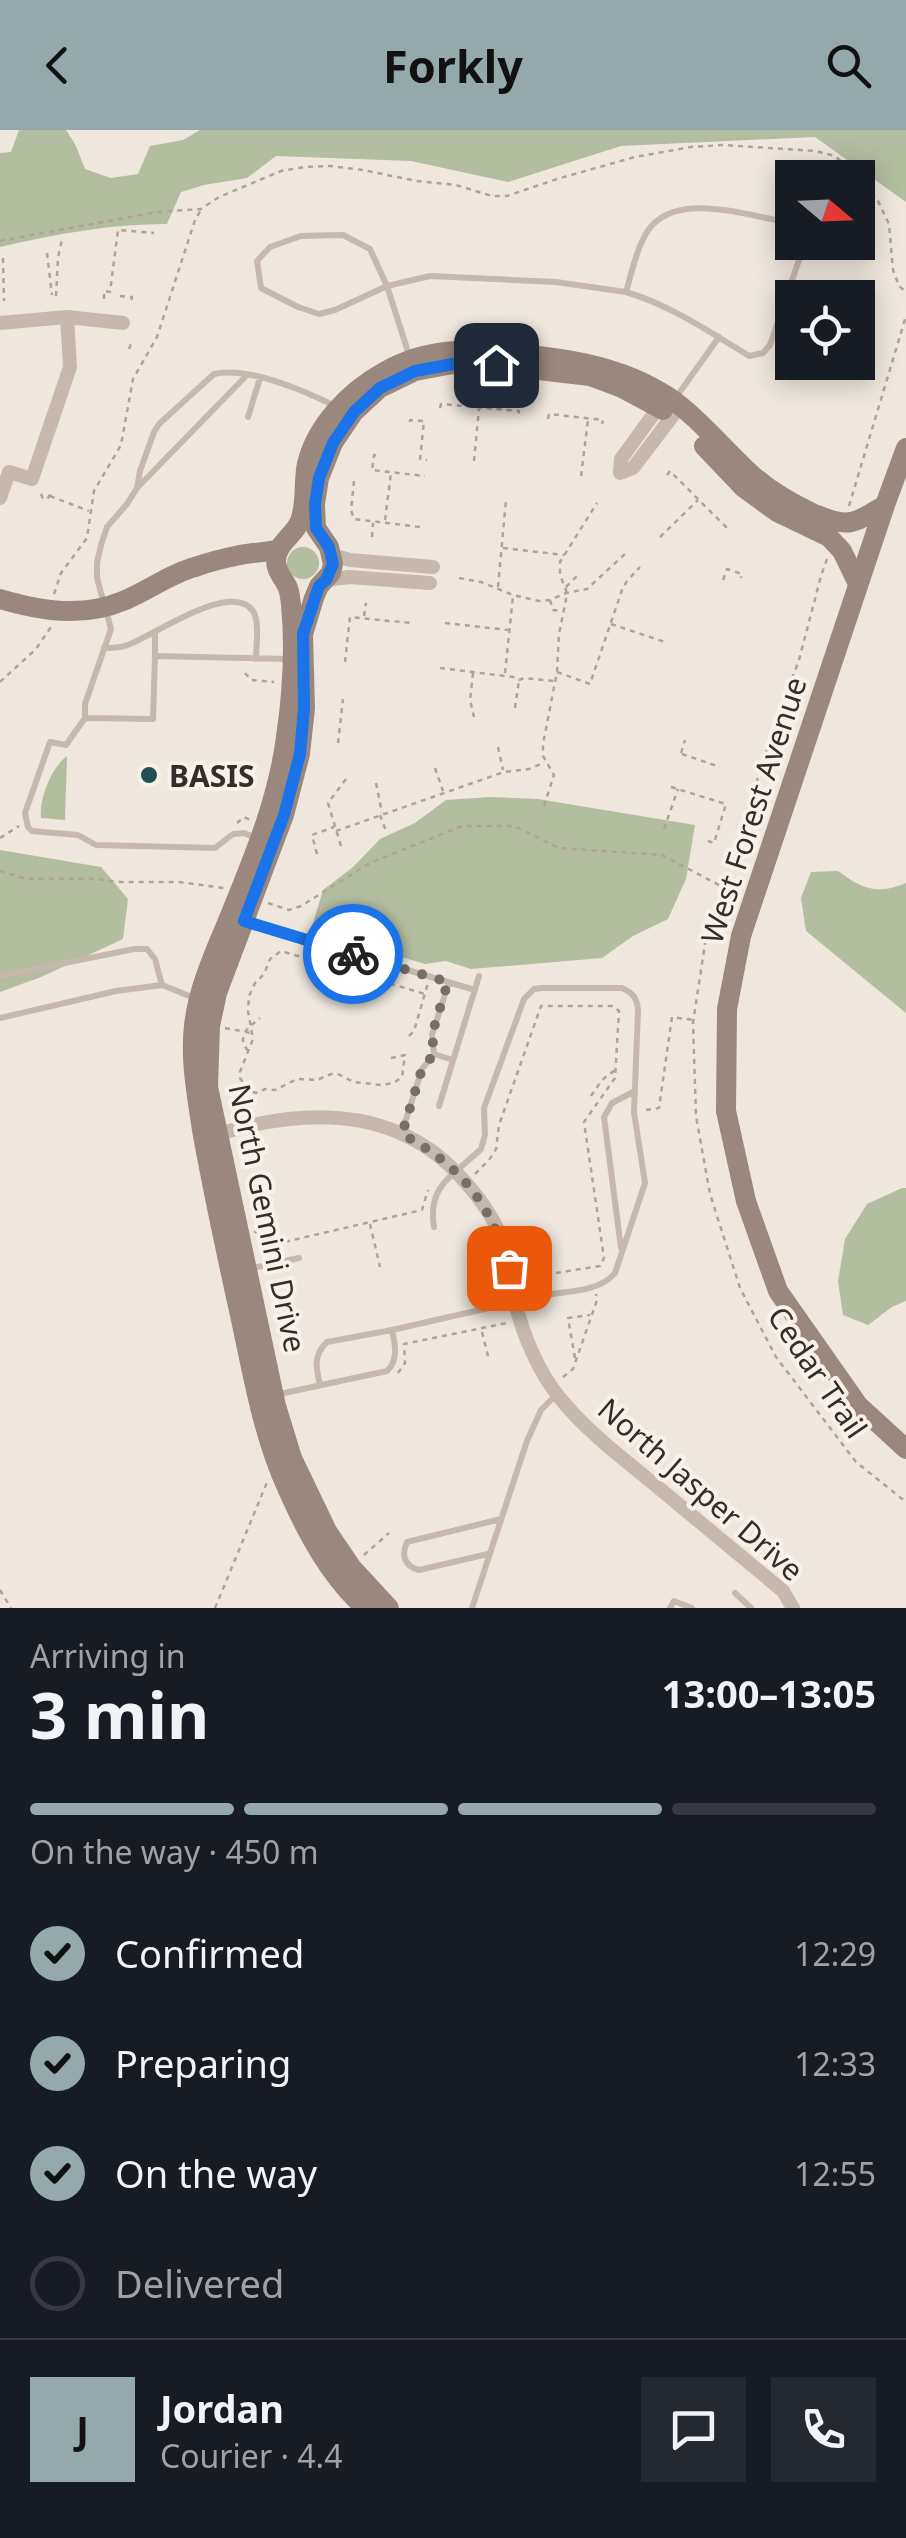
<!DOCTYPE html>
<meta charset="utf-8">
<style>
:root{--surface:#171b24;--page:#242831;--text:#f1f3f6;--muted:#9ea1a6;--line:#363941;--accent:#95a9ac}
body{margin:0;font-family:"Noto Sans",sans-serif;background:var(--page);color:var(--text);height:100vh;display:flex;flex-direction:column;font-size:38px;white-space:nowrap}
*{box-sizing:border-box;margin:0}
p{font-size:32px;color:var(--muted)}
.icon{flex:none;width:55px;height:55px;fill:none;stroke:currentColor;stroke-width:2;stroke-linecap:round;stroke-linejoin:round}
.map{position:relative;height:1478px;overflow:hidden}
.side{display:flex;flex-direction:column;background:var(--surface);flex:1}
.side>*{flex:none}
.needle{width:65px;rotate:109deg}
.tools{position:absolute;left:775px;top:30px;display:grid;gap:20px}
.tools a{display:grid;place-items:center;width:100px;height:100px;border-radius:0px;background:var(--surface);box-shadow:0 5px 25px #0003;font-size:50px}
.pin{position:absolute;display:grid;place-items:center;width:85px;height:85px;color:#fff;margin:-42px;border-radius:20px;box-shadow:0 5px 15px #0006}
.courier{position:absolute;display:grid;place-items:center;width:100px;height:100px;margin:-50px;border:8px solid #1a73e8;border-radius:50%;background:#fff;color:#222;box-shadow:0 2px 12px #0007}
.headline em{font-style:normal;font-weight:700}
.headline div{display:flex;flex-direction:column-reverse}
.headline{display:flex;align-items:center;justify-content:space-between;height:170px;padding:0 30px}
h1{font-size:65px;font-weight:700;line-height:75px}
.bar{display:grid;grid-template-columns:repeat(4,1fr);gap:15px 10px;align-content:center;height:120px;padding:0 30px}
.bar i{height:12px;border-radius:8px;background:var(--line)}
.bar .current{background:var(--accent)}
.bar p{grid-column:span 4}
.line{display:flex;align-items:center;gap:25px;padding:0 30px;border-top:2px solid var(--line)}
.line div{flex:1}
.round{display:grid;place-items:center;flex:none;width:105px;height:105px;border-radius:0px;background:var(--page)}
ol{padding:0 30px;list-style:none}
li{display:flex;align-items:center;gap:30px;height:110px}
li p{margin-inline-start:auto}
li .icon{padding:10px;border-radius:50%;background:var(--accent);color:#111;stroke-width:4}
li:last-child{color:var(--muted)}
li i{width:55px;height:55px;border:5px solid var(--line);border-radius:50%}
header{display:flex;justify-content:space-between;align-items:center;height:130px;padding:0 30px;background:var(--accent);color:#111;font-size:45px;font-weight:700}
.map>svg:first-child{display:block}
.green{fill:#b3bda0}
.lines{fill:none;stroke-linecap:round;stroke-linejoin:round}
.path{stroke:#b2a296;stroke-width:2.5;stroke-dasharray:5 5;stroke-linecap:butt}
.lane{stroke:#c6b8ac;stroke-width:6}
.street{stroke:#c6b8ac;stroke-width:14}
.secondary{stroke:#9a877d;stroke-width:20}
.done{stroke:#766e69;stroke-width:10;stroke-dasharray:0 18}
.route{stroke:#1a73e8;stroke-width:12}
.poi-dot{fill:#244f51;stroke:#f8f1ea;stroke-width:4}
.labels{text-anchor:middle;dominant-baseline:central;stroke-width:8;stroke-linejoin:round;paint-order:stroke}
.poi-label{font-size:30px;font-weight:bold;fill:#352d2a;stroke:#f8f1ea;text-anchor:start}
.street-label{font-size:30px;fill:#352d2a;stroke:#f8f1ea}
</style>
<header><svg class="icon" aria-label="back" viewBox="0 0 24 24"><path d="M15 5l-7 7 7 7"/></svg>Forkly<svg class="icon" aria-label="search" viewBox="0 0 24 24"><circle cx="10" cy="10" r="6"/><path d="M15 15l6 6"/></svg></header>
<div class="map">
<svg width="906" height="1478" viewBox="0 0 906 1478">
<rect width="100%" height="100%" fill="#efe7de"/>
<path class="green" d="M 19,0 L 66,0 L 75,14 L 85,39 L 111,48 L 138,44 L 150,16 L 183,10 L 200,0 L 906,0 L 906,72 L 815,7 L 621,16 L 508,52 L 411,31 L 276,26 L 247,48 L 204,55 L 181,62 L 167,94 C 110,94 56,104 0,117 L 0,23 L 11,22 Z
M287 433a16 16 0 1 1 32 0a16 16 0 1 1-32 0Z
M 67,626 L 65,690 L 41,688 C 39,669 51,638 67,626 Z
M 490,667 L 538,669 L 695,695 L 686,749 L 668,789 L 633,806 L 602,828 L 471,839 L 446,831 L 425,834 L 311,800 L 323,760 L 353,737 L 380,709 L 415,693 L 446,670 Z
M 0,720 L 101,737 L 128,769 L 123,809 L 41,847 L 0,862 Z
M 838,741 C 862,759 877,765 906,753 L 906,883 L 806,801 L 801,768 L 811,742 Z
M 902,1058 L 906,1058 L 906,1171 L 892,1177 L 868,1195 L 843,1185 L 838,1151 L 845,1109 L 867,1074 Z"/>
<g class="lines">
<path class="path" d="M 0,111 L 157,82 L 201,79 L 219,67 L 281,41 L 304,37 L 330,36 L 363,40 L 417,51 L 456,55 L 492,66 L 507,66 L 557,49 L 635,27 L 691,17 L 723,15 L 816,21 L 835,26 L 863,51 L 878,71 L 889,94 L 893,140 L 899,156 L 906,162
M 47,123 L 52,165
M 3,128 L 4,171
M 56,166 L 58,128 L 62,109
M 120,166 L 132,167 L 131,172
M 104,169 L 104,161 L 110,162 L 118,100 L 154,103
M 129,219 L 131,214
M 440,278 L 441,274 L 519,281 L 518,286
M 548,289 L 549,284 L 603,290 L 602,294
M 410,292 L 410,290 L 424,291 L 420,329 L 427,330
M 376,325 L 374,325 L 372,340 L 425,346
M 474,331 L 479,279
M 667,345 L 670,341 L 726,397 L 723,400
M 581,346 L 588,290
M 354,351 L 351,380 L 354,389 L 420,397
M 41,364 L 43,369 L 47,369 L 50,365 L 48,361
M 50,366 L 89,381
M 849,376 L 906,186
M 385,390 L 391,343
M 372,407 L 373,393
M 660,407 L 698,370
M 503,418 L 564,425
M 827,429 L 821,446 L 799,530 L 779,583 L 706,807 L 693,893 L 696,986 L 710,1064 L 740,1158 L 776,1227 L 856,1332 L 906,1372
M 459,448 L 481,452 L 513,465 L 539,471 L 550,470 L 566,463 L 587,459 L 626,423
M 723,450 L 727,439 L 742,444 L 741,448
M 498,457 L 506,370
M 566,457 L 579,444
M 54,464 L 61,443 L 87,408 L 94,361 L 121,315 L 133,249 L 157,207 L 195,90 L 201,80
M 550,470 L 553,480 L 563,481
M 364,486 L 366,473
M 445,493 L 508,500
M 611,494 L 665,512
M 345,532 L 350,487 L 411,493
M 440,538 L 513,547 L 519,550 L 524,548 L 554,551
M 557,542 L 590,554 L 622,460 L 627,451 L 640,437
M 245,543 L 251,550 L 274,552
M 473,543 L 470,570 L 474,587
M 505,543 L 513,466
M 0,552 L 36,519 L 51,497
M 515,578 L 519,550
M 338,613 L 343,569
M 498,617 L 503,640
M 681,623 L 685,610
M 682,624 L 720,637
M 435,638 L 443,661
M 376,653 L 382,683
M 671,657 L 726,674 L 714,713 L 708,711
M 544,676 L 554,645 L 543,626 L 543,614 L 557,542 L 559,504 L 566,470 L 566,460 L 560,445 L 560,432 L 597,373
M 380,685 L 386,701
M 237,693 L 244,687 L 251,690
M 664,699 L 678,659
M 336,701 L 504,642 L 529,639 L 543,633
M 0,708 L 19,696
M 341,716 L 328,673 L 346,649
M 317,724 L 312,705 L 334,697
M 0,741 L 27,749 L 93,749 L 122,752 L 179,752 L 224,758
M 268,773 L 289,780 L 301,776 L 370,733 L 462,696 L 514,696 L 559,718 L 662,725 L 721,756
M 225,898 L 251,903
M 409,906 L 414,901 L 428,853
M 248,921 C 236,905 248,898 260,888
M 391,928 L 405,925 L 402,947 L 394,953 L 381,955 L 354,952 L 338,944 L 331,944 L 317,950 L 297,949 L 275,960 L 265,959 L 256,963 L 248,960 L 240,948 L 240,942 L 253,909 L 248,881 L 249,866 L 255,853 L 264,844 L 270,829 L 281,821 L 425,864
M 591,966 L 602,950 L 615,940
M 646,980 L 659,978 L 672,887 L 693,890
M 475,1044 L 489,1030 L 496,1019 L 499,995 L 541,876 L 613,876 L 619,881 L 615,948 L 584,992 L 604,1128 L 600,1136 L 524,1148
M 370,1094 L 380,1137
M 254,1101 L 266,1109 L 267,1116 L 422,1080 L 428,1060
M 482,1202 L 489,1230
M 575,1228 L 568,1188 L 590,1185
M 398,1243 L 405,1233 L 404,1214 L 507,1193
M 563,1247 L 573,1239 L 597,1170 L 596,1164
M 364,1425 L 389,1403
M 0,1460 L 11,1478
M 215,1478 L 268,1350"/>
<path class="lane" d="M 792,98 L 781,91 C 741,84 673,61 647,102 C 636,120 632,142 626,162 C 670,175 710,202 749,226 L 763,223 L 770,215 L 801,124 L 801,112
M 409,225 L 387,156 L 370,119 L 343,105 L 301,106 L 270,117 L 257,131 L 261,158 L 298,177 L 319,184 L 335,180 L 387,156 L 430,146 L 556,152 L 626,162
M 677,266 L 719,207
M 248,287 L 260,248
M 138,357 L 247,245
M 155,503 L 155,526
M 104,518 C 113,518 120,518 128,515 C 153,506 231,450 253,481 C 260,492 256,516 256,529
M 85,588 L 153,589 L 155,526 L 288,529
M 254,707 L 244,703 L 233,704 L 215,718 L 96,715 L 78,705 L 32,701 L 28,697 L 25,683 L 50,612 L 66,615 L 85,588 L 85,574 L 111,499 L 97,448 L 97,433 L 101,415 L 107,397 L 127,374 L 137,358 L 140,341 L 154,302 L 159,294 L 214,244 C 248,236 305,261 335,276
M 246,792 L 475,860
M 0,846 L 134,819 L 147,819 L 155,829 L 162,855
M 0,888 L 116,861 L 162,855 L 197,869
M 434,924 L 453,930
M 439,976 L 479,846
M 402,1002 L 422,939 L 434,924 L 432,905 L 449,852
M 621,1118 L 604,987 L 612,973 L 635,961
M 253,1138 L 299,1128
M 320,1255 C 316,1238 313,1225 327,1212 L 392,1200
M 275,1265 L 387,1241 C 399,1230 395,1214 392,1200 L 515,1172 C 544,1159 595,1168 615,1143 L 645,1053 L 634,982 L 638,880 C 637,868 633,863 622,858 L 542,858 L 534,859 L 524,869 L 484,978 L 485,1005 L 481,1019 C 453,1046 427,1055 434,1097
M 488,1424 L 419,1440 C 404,1436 401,1425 407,1412 L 501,1389
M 735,1463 L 751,1478
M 472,1478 L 527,1311 L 541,1280 L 556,1265
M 670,1478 L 674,1471 L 692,1478"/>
<path class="street" d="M 0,193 L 67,187 L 123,193
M 663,271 L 621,329 L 620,343 L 633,338 L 680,276
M 0,368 L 9,342 L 32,349 L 70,237 L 67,187
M 332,425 L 350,430 L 433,437
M 326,450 L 349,447 L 430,453
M 209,1007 C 295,979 390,973 457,1043 C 474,1061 491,1082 500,1105 C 508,1127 509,1150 515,1172 C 523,1205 538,1241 559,1267 C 588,1303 625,1330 660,1359 C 701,1393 742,1427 783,1461 L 793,1478"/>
<path class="secondary" d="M 704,316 L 744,358 L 777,382 L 829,407 L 842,421 L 858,454
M 906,318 L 885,375 L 741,806 L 727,879 L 726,981 L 746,1071 L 778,1161 L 858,1275 L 906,1319
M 0,469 C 42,481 82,488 123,471 C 148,461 169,444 195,437 C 209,432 225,428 240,425 C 254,422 266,423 279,419
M 365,1478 C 330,1446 307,1403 288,1360 C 260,1300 251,1231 236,1167 C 224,1112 212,1056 202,1000 C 197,965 190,931 194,896 C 198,858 215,822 229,788 C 253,729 278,670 286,607 C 292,566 295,516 291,474 C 290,469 290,461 287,456 C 283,447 276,442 276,430 C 277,413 294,406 300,391 C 307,372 303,352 307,334 C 316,295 350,261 384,242 C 425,218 468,218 513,223 C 568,229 619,235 667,266 C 698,287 723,318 750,343 C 769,361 791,373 814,384 C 826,388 838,394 851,392 C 863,390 874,381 885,375
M 389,1478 L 352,1438 L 327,1401 L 292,1328 L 276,1276 L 208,957 L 210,896 L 217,863 L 284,685 L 300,624 L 305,578 L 303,504 L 314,468 L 319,456 L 331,443 L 333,434 L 329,417 L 316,398 L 315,374 L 319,348 L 333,313 L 354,282 L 380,258 L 415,241 L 453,234 L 496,235 L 590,246 L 622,258 L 663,280"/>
</g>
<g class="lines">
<path class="done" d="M 353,824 L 448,852 L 432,904 L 434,924 L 422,939 L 402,1004 C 462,1037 490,1072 509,1138"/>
<path class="route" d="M 353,824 L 244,791 L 284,685 L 300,624 L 304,578 L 303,504 L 319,456 L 326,450 L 333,434 L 329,417 L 316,398 L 315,374 L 319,348 L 333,313 L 354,282 L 380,258 L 415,241 L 453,234 L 496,235"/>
</g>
<circle class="poi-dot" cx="149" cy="645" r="10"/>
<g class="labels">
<g class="poi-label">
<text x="169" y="645">BASIS</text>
</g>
<g class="street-label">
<text transform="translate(753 680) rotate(-72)">West Forest Avenue</text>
<text transform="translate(268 1088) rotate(78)">North Gemini Drive</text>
<text transform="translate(818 1242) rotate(56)">Cedar Trail</text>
<text transform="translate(701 1359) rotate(41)">North Jasper Drive</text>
</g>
</g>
</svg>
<div class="tools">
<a><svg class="needle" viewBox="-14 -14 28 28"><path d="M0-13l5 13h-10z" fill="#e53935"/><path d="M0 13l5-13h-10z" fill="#9ea1a6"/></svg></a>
<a><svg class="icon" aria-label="locate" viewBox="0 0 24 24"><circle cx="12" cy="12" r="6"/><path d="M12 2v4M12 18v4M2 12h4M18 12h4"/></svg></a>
</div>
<div class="pin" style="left:509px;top:1138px;background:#ea580c"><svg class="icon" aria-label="bag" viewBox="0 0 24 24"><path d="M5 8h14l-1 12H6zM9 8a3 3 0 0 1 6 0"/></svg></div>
<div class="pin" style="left:496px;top:235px;background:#1f2937"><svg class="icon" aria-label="home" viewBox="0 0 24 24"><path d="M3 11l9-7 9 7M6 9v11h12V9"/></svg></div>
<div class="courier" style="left:353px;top:824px"><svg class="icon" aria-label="bike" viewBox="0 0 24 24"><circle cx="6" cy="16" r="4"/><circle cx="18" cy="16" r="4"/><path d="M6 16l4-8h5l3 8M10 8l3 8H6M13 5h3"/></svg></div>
</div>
<section class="side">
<div class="headline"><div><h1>3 min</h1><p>Arriving in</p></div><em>13:00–13:05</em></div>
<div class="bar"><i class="current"></i><i class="current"></i><i class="current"></i><i></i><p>On the way · 450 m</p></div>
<ol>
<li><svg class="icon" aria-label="check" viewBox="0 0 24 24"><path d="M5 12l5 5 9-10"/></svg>Confirmed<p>12:29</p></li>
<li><svg class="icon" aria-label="check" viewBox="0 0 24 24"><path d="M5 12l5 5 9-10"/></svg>Preparing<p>12:33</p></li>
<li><svg class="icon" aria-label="check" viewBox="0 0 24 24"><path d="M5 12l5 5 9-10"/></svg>On the way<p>12:55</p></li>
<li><i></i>Delivered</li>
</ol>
<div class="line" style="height:180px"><b class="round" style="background:var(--accent);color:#111">J</b><div><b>Jordan</b><p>Courier · 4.4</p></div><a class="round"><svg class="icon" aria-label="chat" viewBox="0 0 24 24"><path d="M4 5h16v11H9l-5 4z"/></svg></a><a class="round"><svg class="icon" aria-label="phone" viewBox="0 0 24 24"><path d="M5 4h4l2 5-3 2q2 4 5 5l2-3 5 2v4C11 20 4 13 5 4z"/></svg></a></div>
</section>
